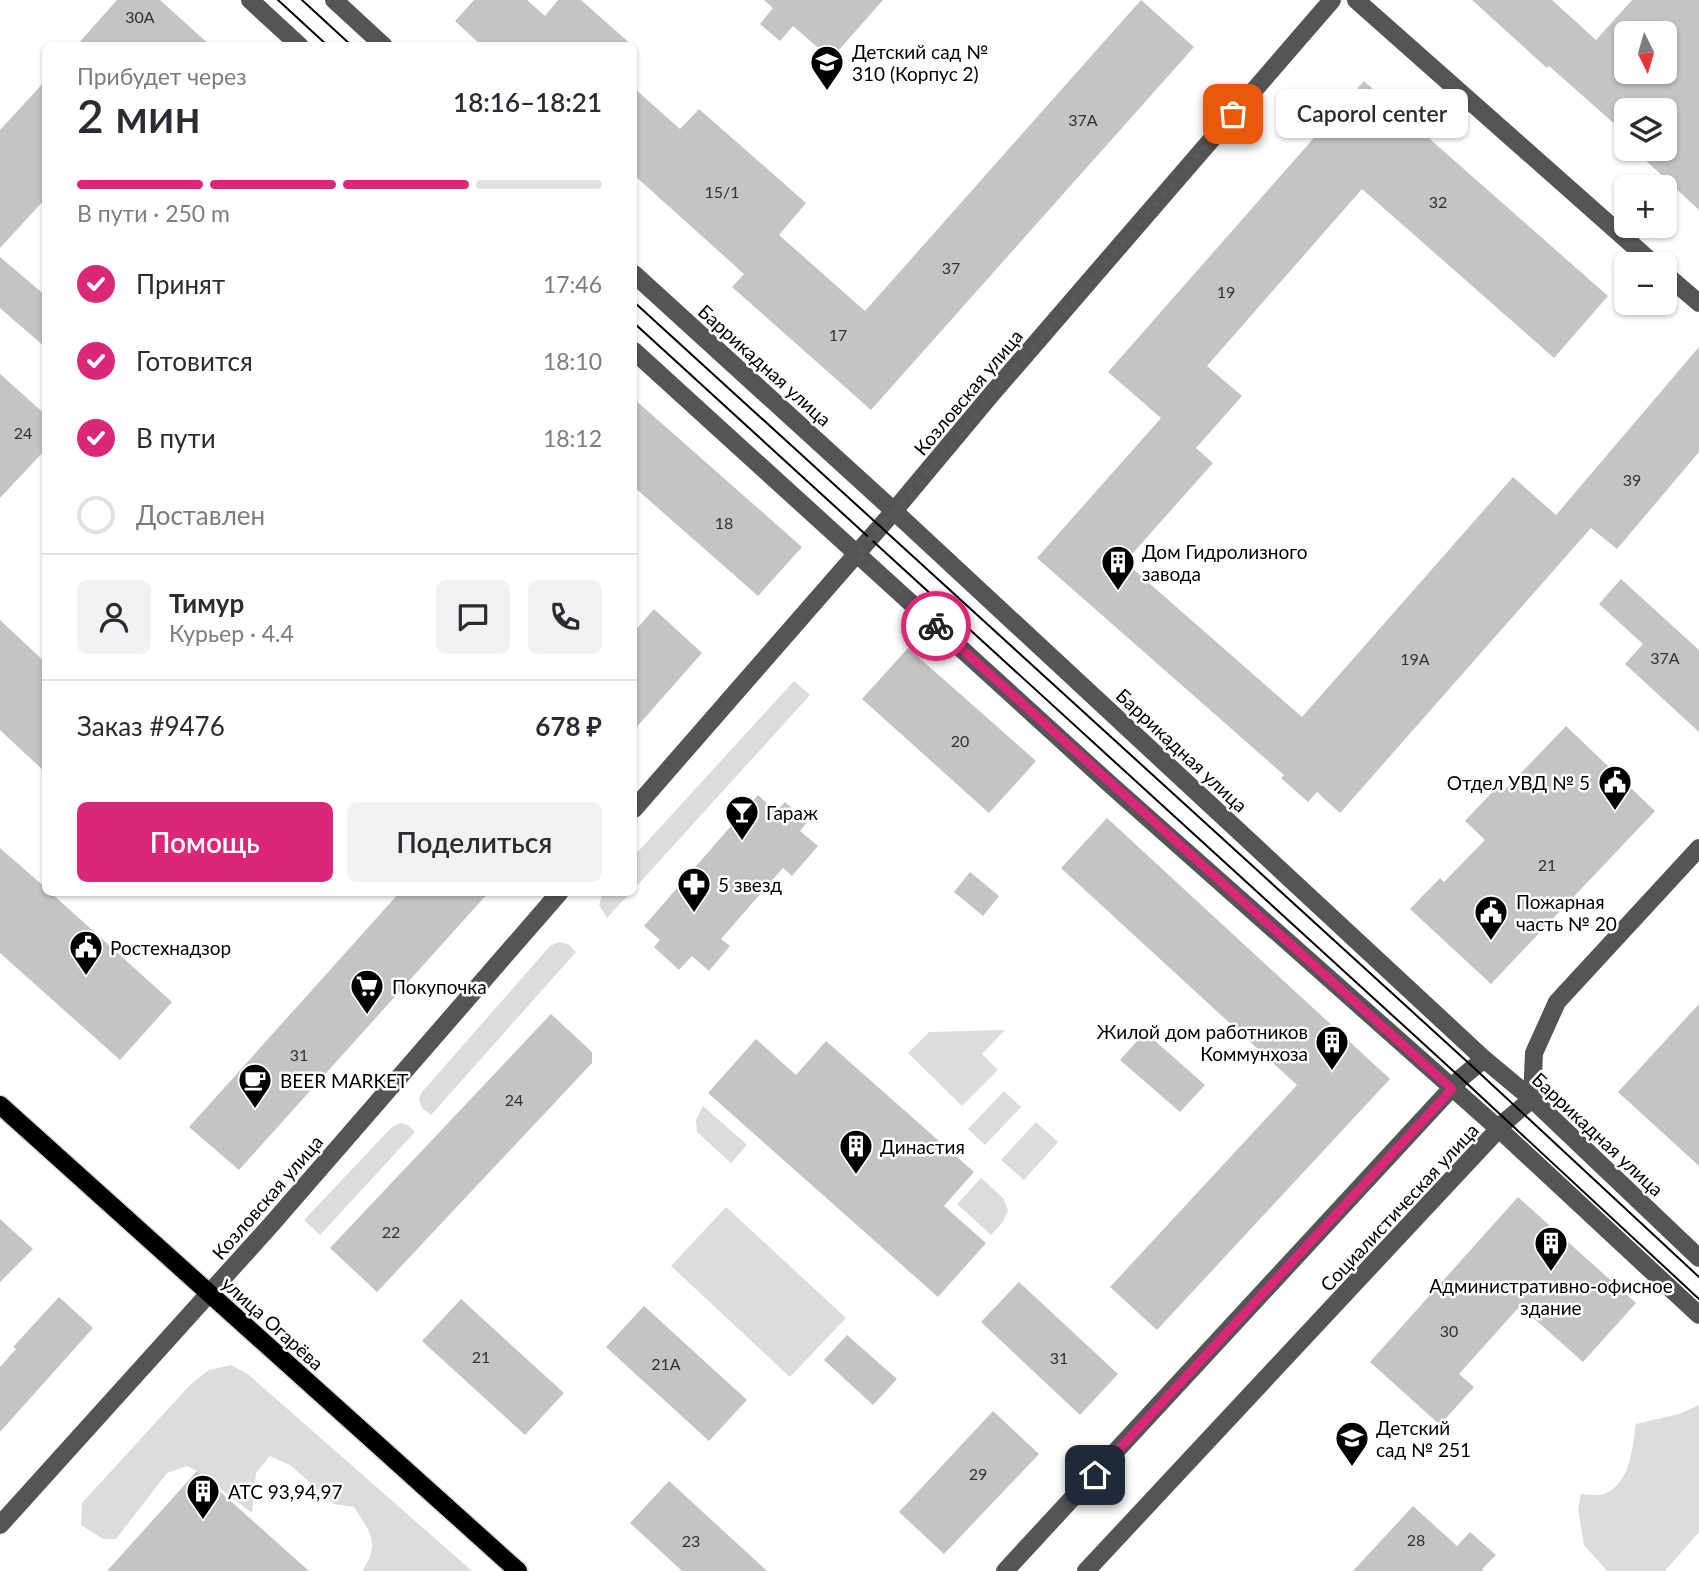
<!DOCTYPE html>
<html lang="ru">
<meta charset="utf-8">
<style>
:root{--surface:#fff;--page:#f2f2f3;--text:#2b2b33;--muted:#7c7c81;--line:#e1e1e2;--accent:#db2777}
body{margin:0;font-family:Lato,sans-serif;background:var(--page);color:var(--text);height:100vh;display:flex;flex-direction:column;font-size:26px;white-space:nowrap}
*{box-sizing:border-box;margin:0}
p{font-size:23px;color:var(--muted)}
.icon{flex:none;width:38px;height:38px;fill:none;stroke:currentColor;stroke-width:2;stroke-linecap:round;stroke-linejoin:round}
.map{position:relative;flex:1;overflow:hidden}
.drawer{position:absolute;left:42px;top:42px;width:595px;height:854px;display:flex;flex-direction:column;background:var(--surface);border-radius:10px;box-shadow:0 2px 5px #0004}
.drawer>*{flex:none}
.needle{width:46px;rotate:175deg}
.controls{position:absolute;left:1614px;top:21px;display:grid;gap:14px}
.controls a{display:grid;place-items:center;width:63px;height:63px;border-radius:10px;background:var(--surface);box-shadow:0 2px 5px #0004;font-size:35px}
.pin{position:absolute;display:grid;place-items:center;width:60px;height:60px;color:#fff;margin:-30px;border-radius:14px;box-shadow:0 4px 10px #0006}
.courier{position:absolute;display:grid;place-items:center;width:70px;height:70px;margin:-35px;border:5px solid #db2777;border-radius:50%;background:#fff;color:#222;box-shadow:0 2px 9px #0007}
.bubble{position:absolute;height:49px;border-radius:10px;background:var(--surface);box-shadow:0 2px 5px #0004;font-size:23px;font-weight:600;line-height:49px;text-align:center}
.headline em{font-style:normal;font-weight:600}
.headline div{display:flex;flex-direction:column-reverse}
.headline{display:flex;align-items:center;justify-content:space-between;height:119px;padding:0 35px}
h1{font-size:46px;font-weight:600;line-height:52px}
.bar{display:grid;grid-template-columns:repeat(4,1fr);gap:10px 7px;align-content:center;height:84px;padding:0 35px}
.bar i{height:9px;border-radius:5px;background:var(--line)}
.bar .selected{background:var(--accent)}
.bar p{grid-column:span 4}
.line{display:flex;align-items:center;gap:18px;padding:0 35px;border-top:2px solid var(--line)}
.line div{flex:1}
.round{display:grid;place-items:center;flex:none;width:74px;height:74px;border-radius:10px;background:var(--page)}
ol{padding:0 35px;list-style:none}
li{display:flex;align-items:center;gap:21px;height:77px}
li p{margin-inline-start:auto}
li .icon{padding:7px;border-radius:50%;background:var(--accent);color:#fff;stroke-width:4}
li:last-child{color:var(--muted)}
li i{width:38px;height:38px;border:4px solid var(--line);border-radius:50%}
.action{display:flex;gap:14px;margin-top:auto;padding:14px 35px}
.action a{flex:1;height:80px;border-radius:10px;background:var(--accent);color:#fff;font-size:28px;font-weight:600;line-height:80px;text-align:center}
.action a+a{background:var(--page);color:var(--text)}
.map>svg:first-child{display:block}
.green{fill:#dcdcdc}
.building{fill:#c4c4c4;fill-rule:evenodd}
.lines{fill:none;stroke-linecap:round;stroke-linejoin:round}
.major-casing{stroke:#dbdbdb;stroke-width:21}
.minor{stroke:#555;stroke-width:18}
.major{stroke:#000;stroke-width:18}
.tram{stroke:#000;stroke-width:2}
.done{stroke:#595959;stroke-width:7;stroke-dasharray:0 12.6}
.route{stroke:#db2777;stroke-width:9}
.labels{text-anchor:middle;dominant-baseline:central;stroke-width:5;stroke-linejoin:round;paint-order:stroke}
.number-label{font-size:16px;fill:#313131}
.poi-label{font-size:19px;fill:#000;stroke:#fff;text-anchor:start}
.street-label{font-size:19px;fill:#000;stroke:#fff}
</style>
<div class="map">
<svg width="1699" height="1571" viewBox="0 0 1699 1571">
<rect width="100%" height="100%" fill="#fff"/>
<path class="green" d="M 794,681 L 810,695 L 634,889 L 634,856 Z
M 603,892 L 630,892 L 630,893 L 607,918 L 599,905 Z
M 559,942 L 568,944 L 576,952 L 431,1115 L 422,1108 L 419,1099 L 422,1092 L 550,946 Z
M 1005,1030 L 982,1054 L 998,1070 L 962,1106 L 908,1053 L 929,1032 Z
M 1004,1091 L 1021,1107 L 985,1145 L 968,1129 Z
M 703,1106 L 747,1145 L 731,1163 L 697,1132 L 696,1120 Z
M 1036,1122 L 1058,1142 L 1024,1180 L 1001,1160 Z
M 400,1123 L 408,1125 L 415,1132 L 320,1235 L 304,1220 L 392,1127 Z
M 981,1178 L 1003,1198 L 1008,1210 L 1003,1222 L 991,1235 L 957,1204 Z
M 726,1207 L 846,1318 L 790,1377 L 671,1266 Z
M 231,1365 L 249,1375 L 472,1571 L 362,1571 C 381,1543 370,1532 354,1507 L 334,1504 L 290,1465 L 270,1456 L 256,1473 L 252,1513 L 197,1471 L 187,1466 L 167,1473 L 116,1539 L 103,1539 L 81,1525 L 82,1503 L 190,1385 L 209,1370 Z
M 1699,1405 L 1699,1532 L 1665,1571 L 1607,1571 L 1584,1545 L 1578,1509 L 1581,1494 C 1588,1494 1598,1496 1604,1494 C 1631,1484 1632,1447 1636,1424 L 1679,1414 Z"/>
<path class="building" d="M 117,0 L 160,0 L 211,46 L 76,46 Z
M 474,0 L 527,0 L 545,16 L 558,0 L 581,0 L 633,46 L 482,46 L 455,21 Z
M 764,0 L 883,0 L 831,59 L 793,26 L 780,41 L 760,24 L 773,8 Z
M 1141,0 L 1194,47 L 871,410 L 732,287 L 744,274 L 634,175 L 634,88 L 680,129 L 699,109 L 806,203 L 779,235 L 865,311 Z
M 1472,0 L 1552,0 L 1596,40 L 1632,0 L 1699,0 L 1699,210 L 1641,156 L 1646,152 L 1642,149 L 1664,149 L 1664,110 L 1626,110 L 1626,134 L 1549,66 L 1547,68 ZM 1626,33 L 1664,33 L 1664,72 L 1626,72 Z
M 46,80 L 46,198 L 0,248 L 0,130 Z
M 1364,81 L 1608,296 L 1554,358 L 1362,189 L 1207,366 L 1242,396 L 1196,448 L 1213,463 L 1125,562 L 1302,717 L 1513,477 L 1556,515 L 1699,347 L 1699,452 L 1617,549 L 1591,528 L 1340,813 L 1317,792 L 1308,802 L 1281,778 L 1284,775 L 1037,558 L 1161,418 L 1108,372 Z
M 0,257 L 46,296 L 46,348 L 0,308 Z
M 0,374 L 46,415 L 46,449 L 0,498 Z
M 634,399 L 802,547 L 758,596 L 634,487 Z
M 1621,579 L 1699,650 L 1699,732 L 1625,664 L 1643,644 L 1599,604 Z
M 654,609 L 702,653 L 634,730 L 634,632 Z
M 0,620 L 46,663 L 46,773 L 0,730 Z
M 908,648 L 1036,761 L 989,813 L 862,699 Z
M 1566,726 L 1655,811 L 1491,984 L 1410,909 L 1440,878 L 1444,882 L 1485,840 L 1465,821 L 1496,788 L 1502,793 Z
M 758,795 L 776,812 L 785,802 L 807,822 L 800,831 L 818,846 L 792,876 L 783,868 L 721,939 L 730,946 L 709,971 L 692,956 L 679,970 L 654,947 L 660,940 L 644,926 Z
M 1107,818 L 1390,1079 L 1157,1330 L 1110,1287 L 1297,1085 L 1061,868 Z
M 0,848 L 46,888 L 46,892 L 50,892 L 172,1002 L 120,1060 L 0,953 Z
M 970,872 L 999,896 L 983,916 L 954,892 Z
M 400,892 L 489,892 L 239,1170 L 189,1127 Z
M 1699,1004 L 1699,1166 L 1618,1092 Z
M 551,1014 L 592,1052 L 592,1063 L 377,1292 L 330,1248 Z
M 1145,1032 L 1205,1085 L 1180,1112 L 1120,1060 Z
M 756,1039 L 796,1075 L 826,1041 L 974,1172 L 944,1206 L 986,1243 L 938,1297 L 708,1093 Z
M 1518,1197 L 1636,1303 L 1583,1362 L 1520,1306 L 1459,1374 L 1474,1387 L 1440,1425 L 1370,1362 Z
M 0,1219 L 33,1249 L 0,1282 Z
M 1019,1282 L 1118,1374 L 1080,1415 L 981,1322 Z
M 59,1297 L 93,1328 L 0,1432 L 0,1367 L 16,1349 L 13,1347 Z
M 461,1299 L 564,1393 L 525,1435 L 422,1341 Z
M 644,1306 L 747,1400 L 709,1441 L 606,1347 Z
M 847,1335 L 897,1379 L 873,1405 L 824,1360 Z
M 993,1411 L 1039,1454 L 944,1554 L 899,1512 Z
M 197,1471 L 309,1571 L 107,1571 Z
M 669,1481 L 692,1502 L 767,1571 L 682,1571 L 630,1523 Z
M 1413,1506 L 1457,1546 L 1470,1532 L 1496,1555 L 1482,1569 L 1484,1571 L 1353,1571 Z"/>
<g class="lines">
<defs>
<path id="major" d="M 0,1105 L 518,1571"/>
</defs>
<use href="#major" class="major-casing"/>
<path class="minor" d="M 250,0 L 300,46
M 334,0 L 384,46
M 1356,0 L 1654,264
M 1664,273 L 1699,303
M 634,274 L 894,511 L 1484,1059 L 1532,1099 L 1699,1258
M 634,351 L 1112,786 L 1500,1130 L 1699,1315
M 634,809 L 894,511 L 990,396 L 1332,0
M 0,1525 L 270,1226 L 560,892
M 1005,1571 L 1461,1078 L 1484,1059
M 1086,1571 L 1507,1120 L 1532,1099 L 1534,1053 L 1557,1002 L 1699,848"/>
<use href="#major" class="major"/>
<path class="tram" d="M 278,0 L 328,46
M 302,0 L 352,46
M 634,302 L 1473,1067 L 1699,1277
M 634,323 L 1461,1078 L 1699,1299"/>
</g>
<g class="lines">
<path class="done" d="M 936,626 L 857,554 L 1233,114"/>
<path class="route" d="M 936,626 L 1452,1089 L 1095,1475"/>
</g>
<defs>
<symbol id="school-pin" viewBox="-11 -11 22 30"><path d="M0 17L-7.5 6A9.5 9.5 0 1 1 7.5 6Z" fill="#000" stroke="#fff"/><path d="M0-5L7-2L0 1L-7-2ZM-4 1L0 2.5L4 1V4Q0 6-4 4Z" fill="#fff"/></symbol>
<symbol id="building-pin" viewBox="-11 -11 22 30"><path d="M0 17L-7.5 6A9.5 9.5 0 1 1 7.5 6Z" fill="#000" stroke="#fff"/><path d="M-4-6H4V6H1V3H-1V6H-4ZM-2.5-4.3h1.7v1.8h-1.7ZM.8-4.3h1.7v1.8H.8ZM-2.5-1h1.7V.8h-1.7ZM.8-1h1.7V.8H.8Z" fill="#fff"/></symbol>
<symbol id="civic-pin" viewBox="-11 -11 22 30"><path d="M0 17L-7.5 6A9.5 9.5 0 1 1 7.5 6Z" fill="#000" stroke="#fff"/><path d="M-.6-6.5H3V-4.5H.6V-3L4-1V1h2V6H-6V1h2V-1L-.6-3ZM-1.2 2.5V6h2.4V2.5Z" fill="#fff"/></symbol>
<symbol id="bar-pin" viewBox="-11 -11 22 30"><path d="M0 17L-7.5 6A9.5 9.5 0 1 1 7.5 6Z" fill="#000" stroke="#fff"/><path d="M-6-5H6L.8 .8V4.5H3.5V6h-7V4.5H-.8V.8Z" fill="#fff"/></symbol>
<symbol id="pharmacy-pin" viewBox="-11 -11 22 30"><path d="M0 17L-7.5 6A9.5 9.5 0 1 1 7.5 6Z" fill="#000" stroke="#fff"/><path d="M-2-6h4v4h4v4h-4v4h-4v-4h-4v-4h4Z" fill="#fff"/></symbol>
<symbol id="supermarket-pin" viewBox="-11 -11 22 30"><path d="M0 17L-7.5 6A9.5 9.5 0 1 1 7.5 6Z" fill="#000" stroke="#fff"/><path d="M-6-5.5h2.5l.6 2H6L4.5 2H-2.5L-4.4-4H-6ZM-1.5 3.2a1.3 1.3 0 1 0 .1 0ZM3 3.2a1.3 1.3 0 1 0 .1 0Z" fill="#fff"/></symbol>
<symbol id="cafe-pin" viewBox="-11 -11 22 30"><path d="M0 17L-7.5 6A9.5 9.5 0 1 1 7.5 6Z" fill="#000" stroke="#fff"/><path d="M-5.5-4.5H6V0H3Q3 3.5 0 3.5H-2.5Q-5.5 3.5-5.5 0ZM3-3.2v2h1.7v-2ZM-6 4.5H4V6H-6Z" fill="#fff"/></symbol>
</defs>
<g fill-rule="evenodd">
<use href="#school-pin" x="808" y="43" width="38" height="52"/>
<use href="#building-pin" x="1099" y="543" width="38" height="52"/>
<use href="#civic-pin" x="1596" y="763" width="38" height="52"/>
<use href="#bar-pin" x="723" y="793" width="38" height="52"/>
<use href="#pharmacy-pin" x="675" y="865" width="38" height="52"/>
<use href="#civic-pin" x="1472" y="893" width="38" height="52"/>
<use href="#civic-pin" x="67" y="928" width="38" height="52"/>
<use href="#supermarket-pin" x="348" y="967" width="38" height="52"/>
<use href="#building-pin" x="1313" y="1023" width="38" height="52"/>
<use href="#cafe-pin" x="236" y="1061" width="38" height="52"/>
<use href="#building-pin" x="837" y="1127" width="38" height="52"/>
<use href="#building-pin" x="1532" y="1224" width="38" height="52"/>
<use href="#school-pin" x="1333" y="1419" width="38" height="52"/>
<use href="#building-pin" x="184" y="1472" width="38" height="52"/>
</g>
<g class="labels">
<g class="number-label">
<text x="140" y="16">30А</text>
<text x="1083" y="119">37А</text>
<text x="722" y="191">15/1</text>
<text x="1438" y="201">32</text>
<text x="951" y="267">37</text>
<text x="1226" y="291">19</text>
<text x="838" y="334">17</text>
<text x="23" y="432">24</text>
<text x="1632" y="479">39</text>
<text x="724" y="522">18</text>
<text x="1665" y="657">37А</text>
<text x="1415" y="658">19А</text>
<text x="960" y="740">20</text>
<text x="1547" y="864">21</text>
<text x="299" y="1054">31</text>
<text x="514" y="1099">24</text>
<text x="391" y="1231">22</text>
<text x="1449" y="1330">30</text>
<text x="481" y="1356">21</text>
<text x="1059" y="1357">31</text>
<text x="666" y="1363">21А</text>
<text x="978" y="1473">29</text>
<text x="1416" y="1539">28</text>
<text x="691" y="1540">23</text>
</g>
<g class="poi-label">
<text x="852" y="51">Детский сад №<tspan x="852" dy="22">310 (Корпус 2)</tspan></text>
<text x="1142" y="551">Дом Гидролизного<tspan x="1142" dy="22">завода</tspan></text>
<text x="1590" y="782" text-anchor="end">Отдел УВД № 5</text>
<text x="766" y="812">Гараж</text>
<text x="718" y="884">5 звезд</text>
<text x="1516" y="901">Пожарная<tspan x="1516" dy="22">часть № 20</tspan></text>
<text x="110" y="947">Ростехнадзор</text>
<text x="392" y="986">Покупочка</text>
<text x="1308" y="1031" text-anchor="end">Жилой дом работников<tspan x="1308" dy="22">Коммунхоза</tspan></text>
<text x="280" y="1080">BEER MARKET</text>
<text x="880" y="1146">Династия</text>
<text x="1551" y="1285" text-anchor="middle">Административно-офисное<tspan x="1551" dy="22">здание</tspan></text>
<text x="1376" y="1427">Детский<tspan x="1376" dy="22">сад № 251</tspan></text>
<text x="228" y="1491">АТС 93,94,97</text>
</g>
<g class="street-label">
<text transform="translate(765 365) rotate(42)">Баррикадная улица</text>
<text transform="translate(968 392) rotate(-50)">Козловская улица</text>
<text transform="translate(1182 750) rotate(43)">Баррикадная улица</text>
<text transform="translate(1598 1134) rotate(43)">Баррикадная улица</text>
<text transform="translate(267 1197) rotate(-49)">Козловская улица</text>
<text transform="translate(1399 1207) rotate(-47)">Социалистическая улица</text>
<text transform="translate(273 1323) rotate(42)">улица Огарёва</text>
</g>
</g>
</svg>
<div class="controls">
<a><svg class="needle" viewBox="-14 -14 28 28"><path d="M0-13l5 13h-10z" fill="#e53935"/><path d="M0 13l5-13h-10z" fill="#7c7c81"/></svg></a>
<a><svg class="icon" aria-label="layers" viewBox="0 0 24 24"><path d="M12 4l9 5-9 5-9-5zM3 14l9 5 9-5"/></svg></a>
<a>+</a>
<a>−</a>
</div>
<div class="pin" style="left:1233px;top:114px;background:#ea580c"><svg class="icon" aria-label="bag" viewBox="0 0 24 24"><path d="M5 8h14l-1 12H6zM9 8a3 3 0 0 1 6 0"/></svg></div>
<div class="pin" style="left:1095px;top:1475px;background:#1f2937"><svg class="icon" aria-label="home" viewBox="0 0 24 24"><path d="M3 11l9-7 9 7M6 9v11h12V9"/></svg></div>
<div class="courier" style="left:936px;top:626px"><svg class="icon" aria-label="bike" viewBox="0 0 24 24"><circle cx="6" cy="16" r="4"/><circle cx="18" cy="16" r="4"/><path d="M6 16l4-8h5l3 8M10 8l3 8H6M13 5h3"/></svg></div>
<div class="bubble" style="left:1276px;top:89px;width:192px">Caporol center</div>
<section class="drawer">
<div class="headline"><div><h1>2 мин</h1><p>Прибудет через</p></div><em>18:16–18:21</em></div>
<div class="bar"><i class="selected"></i><i class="selected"></i><i class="selected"></i><i></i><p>В пути · 250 m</p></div>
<ol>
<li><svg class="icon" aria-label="check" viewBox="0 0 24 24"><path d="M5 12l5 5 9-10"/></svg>Принят<p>17:46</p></li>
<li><svg class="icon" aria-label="check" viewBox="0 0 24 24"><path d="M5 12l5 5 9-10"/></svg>Готовится<p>18:10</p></li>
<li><svg class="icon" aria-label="check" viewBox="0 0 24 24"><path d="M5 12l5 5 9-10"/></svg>В пути<p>18:12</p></li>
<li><i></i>Доставлен</li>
</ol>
<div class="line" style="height:126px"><a class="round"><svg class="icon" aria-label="person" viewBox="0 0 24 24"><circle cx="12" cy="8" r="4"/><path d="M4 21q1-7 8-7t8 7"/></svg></a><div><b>Тимур</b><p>Курьер · 4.4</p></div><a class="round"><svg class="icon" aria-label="chat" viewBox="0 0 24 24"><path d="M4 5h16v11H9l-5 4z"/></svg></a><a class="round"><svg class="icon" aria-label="phone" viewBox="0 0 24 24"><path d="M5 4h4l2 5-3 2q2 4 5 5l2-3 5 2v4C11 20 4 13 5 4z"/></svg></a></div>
<div class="line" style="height:91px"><div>Заказ #9476</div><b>678 ₽</b></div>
<div class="action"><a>Помощь</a><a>Поделиться</a></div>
</section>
</div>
